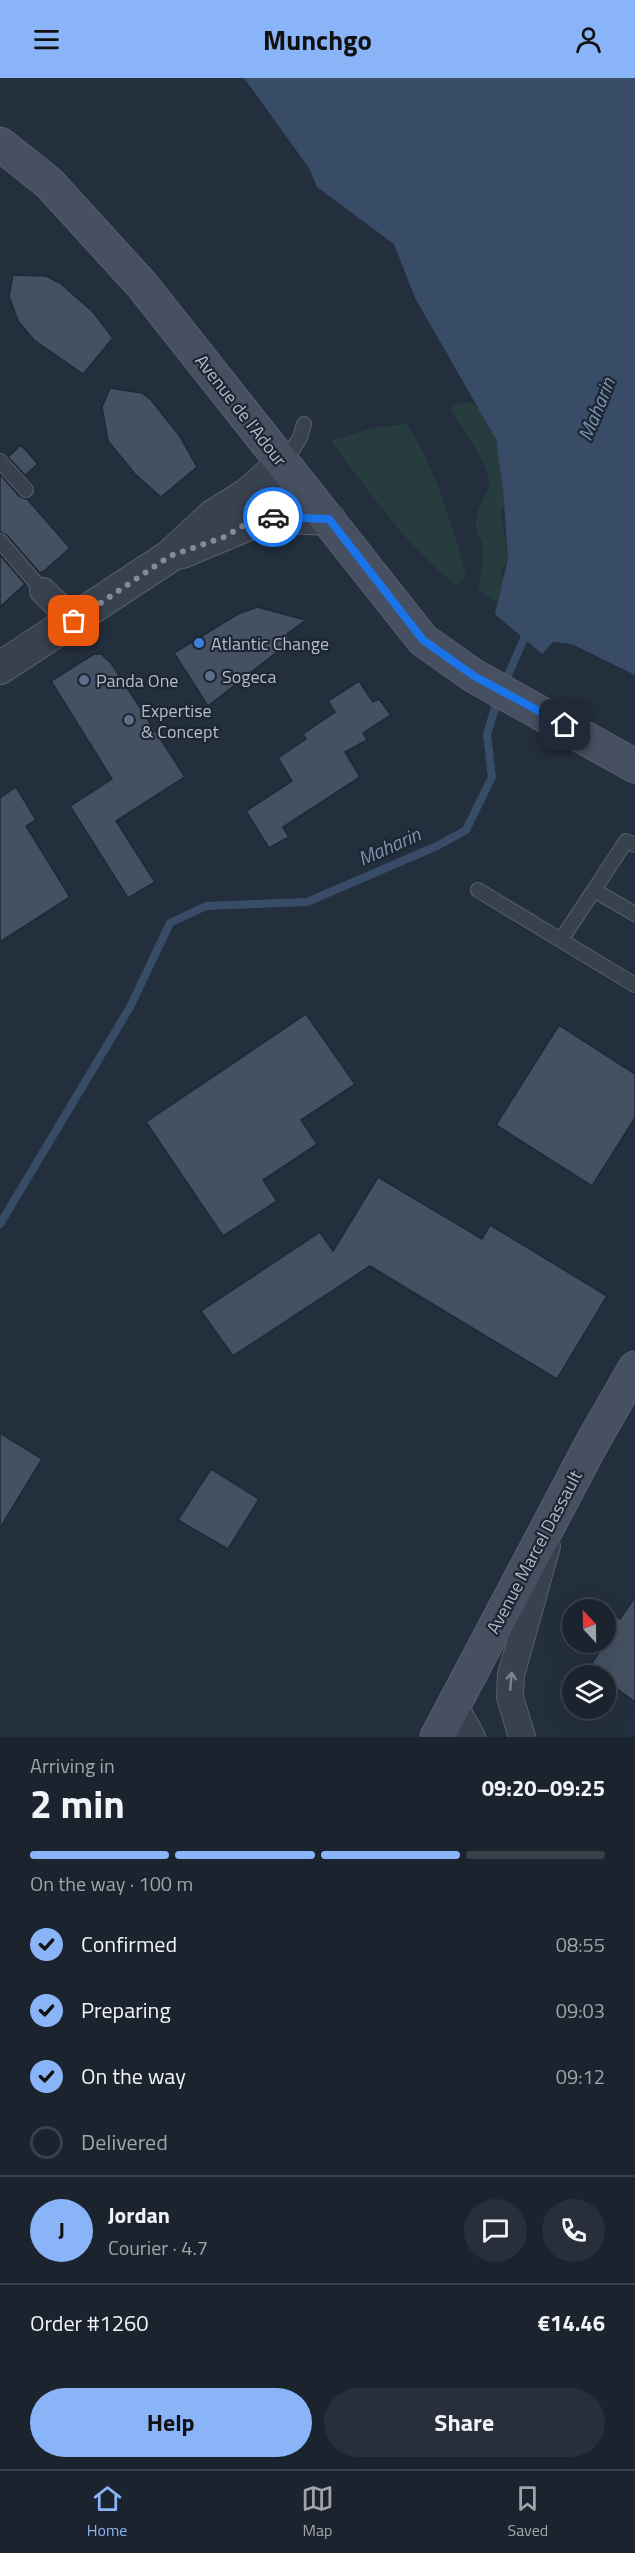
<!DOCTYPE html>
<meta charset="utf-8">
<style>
:root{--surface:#1b232e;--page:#282f3a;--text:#f1f3f6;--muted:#a0a4aa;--line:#39404a;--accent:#8ab4f8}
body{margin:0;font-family:"Titillium Web",sans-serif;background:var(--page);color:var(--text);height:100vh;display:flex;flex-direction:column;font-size:22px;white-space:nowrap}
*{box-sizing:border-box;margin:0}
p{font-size:20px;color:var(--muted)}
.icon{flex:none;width:33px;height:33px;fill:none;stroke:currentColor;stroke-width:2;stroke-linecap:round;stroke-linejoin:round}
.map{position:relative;height:1659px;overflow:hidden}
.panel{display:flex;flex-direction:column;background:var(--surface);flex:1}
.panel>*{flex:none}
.needle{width:39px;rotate:338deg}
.controls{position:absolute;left:562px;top:1521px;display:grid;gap:12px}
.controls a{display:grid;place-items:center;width:54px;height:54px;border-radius:50%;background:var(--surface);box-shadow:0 6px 24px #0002,0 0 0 2px var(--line);font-size:30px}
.pin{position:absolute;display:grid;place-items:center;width:51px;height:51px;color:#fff;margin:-26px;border-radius:12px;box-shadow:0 3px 9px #0006}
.courier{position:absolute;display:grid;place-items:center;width:60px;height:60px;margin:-30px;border:4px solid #1a73e8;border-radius:50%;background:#fff;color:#222;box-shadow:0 2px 8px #0007}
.summary em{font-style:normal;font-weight:700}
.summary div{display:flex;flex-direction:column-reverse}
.summary{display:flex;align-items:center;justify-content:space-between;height:102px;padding:0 30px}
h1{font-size:39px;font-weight:700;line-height:45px}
.bar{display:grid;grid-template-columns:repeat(4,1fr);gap:9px 6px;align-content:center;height:72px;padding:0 30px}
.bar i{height:8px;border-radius:4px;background:var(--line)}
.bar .on{background:var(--accent)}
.bar p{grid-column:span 4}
.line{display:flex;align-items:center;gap:15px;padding:0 30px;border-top:2px solid var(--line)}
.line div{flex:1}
.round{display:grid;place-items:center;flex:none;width:63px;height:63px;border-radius:32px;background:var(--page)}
ol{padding:0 30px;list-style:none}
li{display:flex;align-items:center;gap:18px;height:66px}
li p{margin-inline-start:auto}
li .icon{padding:6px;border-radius:50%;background:var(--accent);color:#111;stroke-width:4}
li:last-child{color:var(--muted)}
li i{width:33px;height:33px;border:3px solid var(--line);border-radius:50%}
.primary-button{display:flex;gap:12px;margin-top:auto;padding:12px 30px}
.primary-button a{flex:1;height:69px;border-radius:36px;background:var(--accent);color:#111;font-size:24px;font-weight:700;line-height:69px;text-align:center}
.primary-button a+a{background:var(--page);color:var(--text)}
header{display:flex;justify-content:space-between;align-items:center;height:78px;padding:0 30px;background:var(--accent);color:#111;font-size:27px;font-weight:700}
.dock{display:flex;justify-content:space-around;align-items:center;height:84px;border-top:2px solid var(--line);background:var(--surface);font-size:16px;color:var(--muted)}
.dock a{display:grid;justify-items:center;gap:3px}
.dock .on{color:var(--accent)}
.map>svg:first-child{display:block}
.green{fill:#263c3f}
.water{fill:#394c67}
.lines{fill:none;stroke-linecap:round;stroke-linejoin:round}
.stream{stroke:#394c67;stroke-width:8}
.building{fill:#455162;stroke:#1f2835;stroke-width:1.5}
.service-casing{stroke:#565f6c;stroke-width:16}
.minor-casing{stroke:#565f6c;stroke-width:28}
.tertiary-casing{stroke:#565f6c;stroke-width:34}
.secondary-casing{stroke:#565f6c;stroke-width:35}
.service{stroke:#38414e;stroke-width:14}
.minor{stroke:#38414e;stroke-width:26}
.tertiary{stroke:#38414e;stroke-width:32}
.secondary{stroke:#465061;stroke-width:33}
.oneway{stroke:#7c8592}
.done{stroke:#828b98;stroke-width:6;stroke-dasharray:0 10.8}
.route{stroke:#1a73e8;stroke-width:8}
.shop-dot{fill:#3f7fe0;stroke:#1d2633;stroke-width:2}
.service-dot{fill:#5c6f8a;stroke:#1d2633;stroke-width:2}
.labels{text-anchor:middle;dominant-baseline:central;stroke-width:4.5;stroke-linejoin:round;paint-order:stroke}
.street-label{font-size:18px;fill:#b4bcc9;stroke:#1d2633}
.poi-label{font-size:18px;fill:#b4bcc9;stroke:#1d2633;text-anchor:start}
.water-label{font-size:20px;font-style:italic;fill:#7c92b1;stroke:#1d2633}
</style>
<header><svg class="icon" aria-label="menu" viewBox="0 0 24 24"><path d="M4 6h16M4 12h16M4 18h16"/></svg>Munchgo<svg class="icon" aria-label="person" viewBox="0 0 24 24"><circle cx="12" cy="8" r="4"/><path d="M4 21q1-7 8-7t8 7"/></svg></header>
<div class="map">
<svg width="635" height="1659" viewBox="0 0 635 1659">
<rect width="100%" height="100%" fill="#242f3e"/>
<path class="green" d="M 469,324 L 482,332 L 493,346 L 507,421 L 501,435 L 508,481 L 500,494 L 508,502 L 497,525 L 478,512 C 481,497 485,481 482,466 C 480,460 477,454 476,448 C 474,433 487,420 489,404 C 490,387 461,349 451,331 L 456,326 Z
M 407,346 C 436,392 452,446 466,499 L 456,507 C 406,469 369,412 331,363 L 372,350 Z"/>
<path class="water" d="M 244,0 L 635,0 L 635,597 L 572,566 L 553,564 L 542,576 L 495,536 L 508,481 L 503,411 L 496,361 L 415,220 L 394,166 L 317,109 L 309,90 Z"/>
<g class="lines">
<path class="stream" d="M 504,606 L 527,554
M 0,1146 L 130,929 L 170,845 L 206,828 L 307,824 L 437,768 L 466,752 L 492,699 L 487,656 L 498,620"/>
</g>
<path class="building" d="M 13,197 L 46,198 L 60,205 L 92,233 L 113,260 L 83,296 L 34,262 L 18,243 L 9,218 Z
M 110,310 L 142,315 L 151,322 L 179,357 L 197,389 L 161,419 L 135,396 L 108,363 L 102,329 Z
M 21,367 L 38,386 L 25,397 L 8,379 Z
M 0,396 L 19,418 L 27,421 L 70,470 L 43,494 L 39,494 L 7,457 L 0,454 Z
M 0,477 L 25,506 L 0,529 Z
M 257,529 L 306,542 L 287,556 L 291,563 L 208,628 L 174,575 L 238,536 Z
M 94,576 L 101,576 L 111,585 L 185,699 L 116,743 L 155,804 L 128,820 L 70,728 L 112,701 L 51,603 Z
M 359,603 L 373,624 L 379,621 L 391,637 L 363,655 L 367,662 L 345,674 L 360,699 L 283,749 L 289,759 L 269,770 L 246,733 L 292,703 L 278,680 L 306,661 L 303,656 L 335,634 L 328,623 Z
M 16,709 L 36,742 L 26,748 L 70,819 L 0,864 L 0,720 Z
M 306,936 L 355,1006 L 301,1042 L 317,1066 L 263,1102 L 277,1123 L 223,1158 L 146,1044 Z
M 559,947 L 635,996 L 635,1040 L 592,1108 L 496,1047 Z
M 378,1099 L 482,1161 L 490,1147 L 607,1218 L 557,1301 L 370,1188 L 233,1278 L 201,1233 L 320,1154 L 333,1173 Z
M 0,1355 L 42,1381 L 0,1450 Z
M 211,1391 L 259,1421 L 228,1471 L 178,1442 Z
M 635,1519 L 635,1624 L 606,1603 L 606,1598 L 597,1598 L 588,1591 L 606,1564 L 606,1531 L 620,1541 Z"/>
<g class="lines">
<defs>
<path id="service" d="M 0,383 L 26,412
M 283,386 L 300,360 L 304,346
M 0,463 L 43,513
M 478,812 L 635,907
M 594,812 L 626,763 L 635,767
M 561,862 L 594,812 L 635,836"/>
<path id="minor" d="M 43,513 L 74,543
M 453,1625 L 472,1659
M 522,1659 L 510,1619 L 511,1597 L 547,1468"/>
<path id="tertiary" d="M 182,474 L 268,438 L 329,441
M 0,590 L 170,478 L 213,438 L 248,416 L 283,385"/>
<path id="secondary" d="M 0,66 L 49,105 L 142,207 L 423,562 L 474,598 L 635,688
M 437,1659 L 592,1365 L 635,1290"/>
</defs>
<use href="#service" class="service-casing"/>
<use href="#minor" class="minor-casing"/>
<use href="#tertiary" class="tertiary-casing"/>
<use href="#secondary" class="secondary-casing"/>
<use href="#service" class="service"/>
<use href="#minor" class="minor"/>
<use href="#tertiary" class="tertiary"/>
<use href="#secondary" class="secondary"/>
</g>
<defs><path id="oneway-shaft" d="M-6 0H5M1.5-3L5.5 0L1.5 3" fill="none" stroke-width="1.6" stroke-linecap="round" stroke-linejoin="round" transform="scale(1.5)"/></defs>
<use class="oneway" href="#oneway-shaft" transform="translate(511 1603) rotate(-85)"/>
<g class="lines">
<path class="done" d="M 74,543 L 170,478 L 224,459 L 246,446 L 273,439"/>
<path class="route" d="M 273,439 L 329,441 L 423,562 L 474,598 L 565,647"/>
</g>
<circle class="shop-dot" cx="199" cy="565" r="6"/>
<g class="service-dot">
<circle cx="210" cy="598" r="6"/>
<circle cx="84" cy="602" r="6"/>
<circle cx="129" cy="642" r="6"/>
</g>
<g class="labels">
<g class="street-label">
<text transform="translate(241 332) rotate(52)">Avenue de l'Adour</text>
<text transform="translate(534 1474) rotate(-62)">Avenue Marcel Dassault</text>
</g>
<g class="poi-label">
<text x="211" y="565">Atlantic Change</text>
<text x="222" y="598">Sogeca</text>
<text x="96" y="602">Panda One</text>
<text x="141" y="632">Expertise<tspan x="141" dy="21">&amp; Concept</tspan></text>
</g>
<g class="water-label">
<text transform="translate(596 331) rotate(-68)">Maharin</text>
<text transform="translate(389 768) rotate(-24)">Maharin</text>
</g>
</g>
</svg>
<div class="controls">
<a><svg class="needle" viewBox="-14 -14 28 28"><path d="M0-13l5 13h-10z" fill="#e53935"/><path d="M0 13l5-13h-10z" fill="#a0a4aa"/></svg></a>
<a><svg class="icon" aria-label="layers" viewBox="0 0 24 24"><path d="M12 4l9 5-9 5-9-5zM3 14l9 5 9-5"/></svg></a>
</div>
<div class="pin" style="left:74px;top:543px;background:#ea580c"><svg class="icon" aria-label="bag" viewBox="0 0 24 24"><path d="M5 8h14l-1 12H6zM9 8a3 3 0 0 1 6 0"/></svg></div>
<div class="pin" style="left:565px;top:647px;background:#1f2937"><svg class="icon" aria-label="home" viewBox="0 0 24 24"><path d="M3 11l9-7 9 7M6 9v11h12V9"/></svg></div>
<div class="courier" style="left:273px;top:439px"><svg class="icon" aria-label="car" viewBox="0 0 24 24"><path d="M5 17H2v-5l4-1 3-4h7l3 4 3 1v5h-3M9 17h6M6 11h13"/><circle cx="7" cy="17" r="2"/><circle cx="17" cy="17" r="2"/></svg></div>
</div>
<section class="panel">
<div class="summary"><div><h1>2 min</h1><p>Arriving in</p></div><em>09:20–09:25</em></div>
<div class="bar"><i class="on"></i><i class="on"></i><i class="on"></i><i></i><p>On the way · 100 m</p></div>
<ol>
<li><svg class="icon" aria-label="check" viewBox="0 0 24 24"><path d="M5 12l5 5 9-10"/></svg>Confirmed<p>08:55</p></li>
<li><svg class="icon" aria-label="check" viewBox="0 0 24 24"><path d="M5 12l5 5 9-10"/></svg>Preparing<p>09:03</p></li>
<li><svg class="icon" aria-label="check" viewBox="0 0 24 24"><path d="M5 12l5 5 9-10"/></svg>On the way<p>09:12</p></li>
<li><i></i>Delivered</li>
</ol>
<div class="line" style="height:108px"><b class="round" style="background:var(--accent);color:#111">J</b><div><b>Jordan</b><p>Courier · 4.7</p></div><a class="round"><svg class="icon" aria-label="chat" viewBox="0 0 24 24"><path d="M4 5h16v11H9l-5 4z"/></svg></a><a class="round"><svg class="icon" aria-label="phone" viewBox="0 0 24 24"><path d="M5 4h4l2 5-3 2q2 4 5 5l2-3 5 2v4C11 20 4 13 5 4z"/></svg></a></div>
<div class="line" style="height:78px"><div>Order #1260</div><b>€14.46</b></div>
<div class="primary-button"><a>Help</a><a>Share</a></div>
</section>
<nav class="dock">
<a class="on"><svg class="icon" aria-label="home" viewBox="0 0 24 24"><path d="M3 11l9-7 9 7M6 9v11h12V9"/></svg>Home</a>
<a><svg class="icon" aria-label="map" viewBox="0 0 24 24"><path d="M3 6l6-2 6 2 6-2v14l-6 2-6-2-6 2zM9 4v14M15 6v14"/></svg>Map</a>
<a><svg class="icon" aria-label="saved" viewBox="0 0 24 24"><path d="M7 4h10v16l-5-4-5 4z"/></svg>Saved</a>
</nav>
